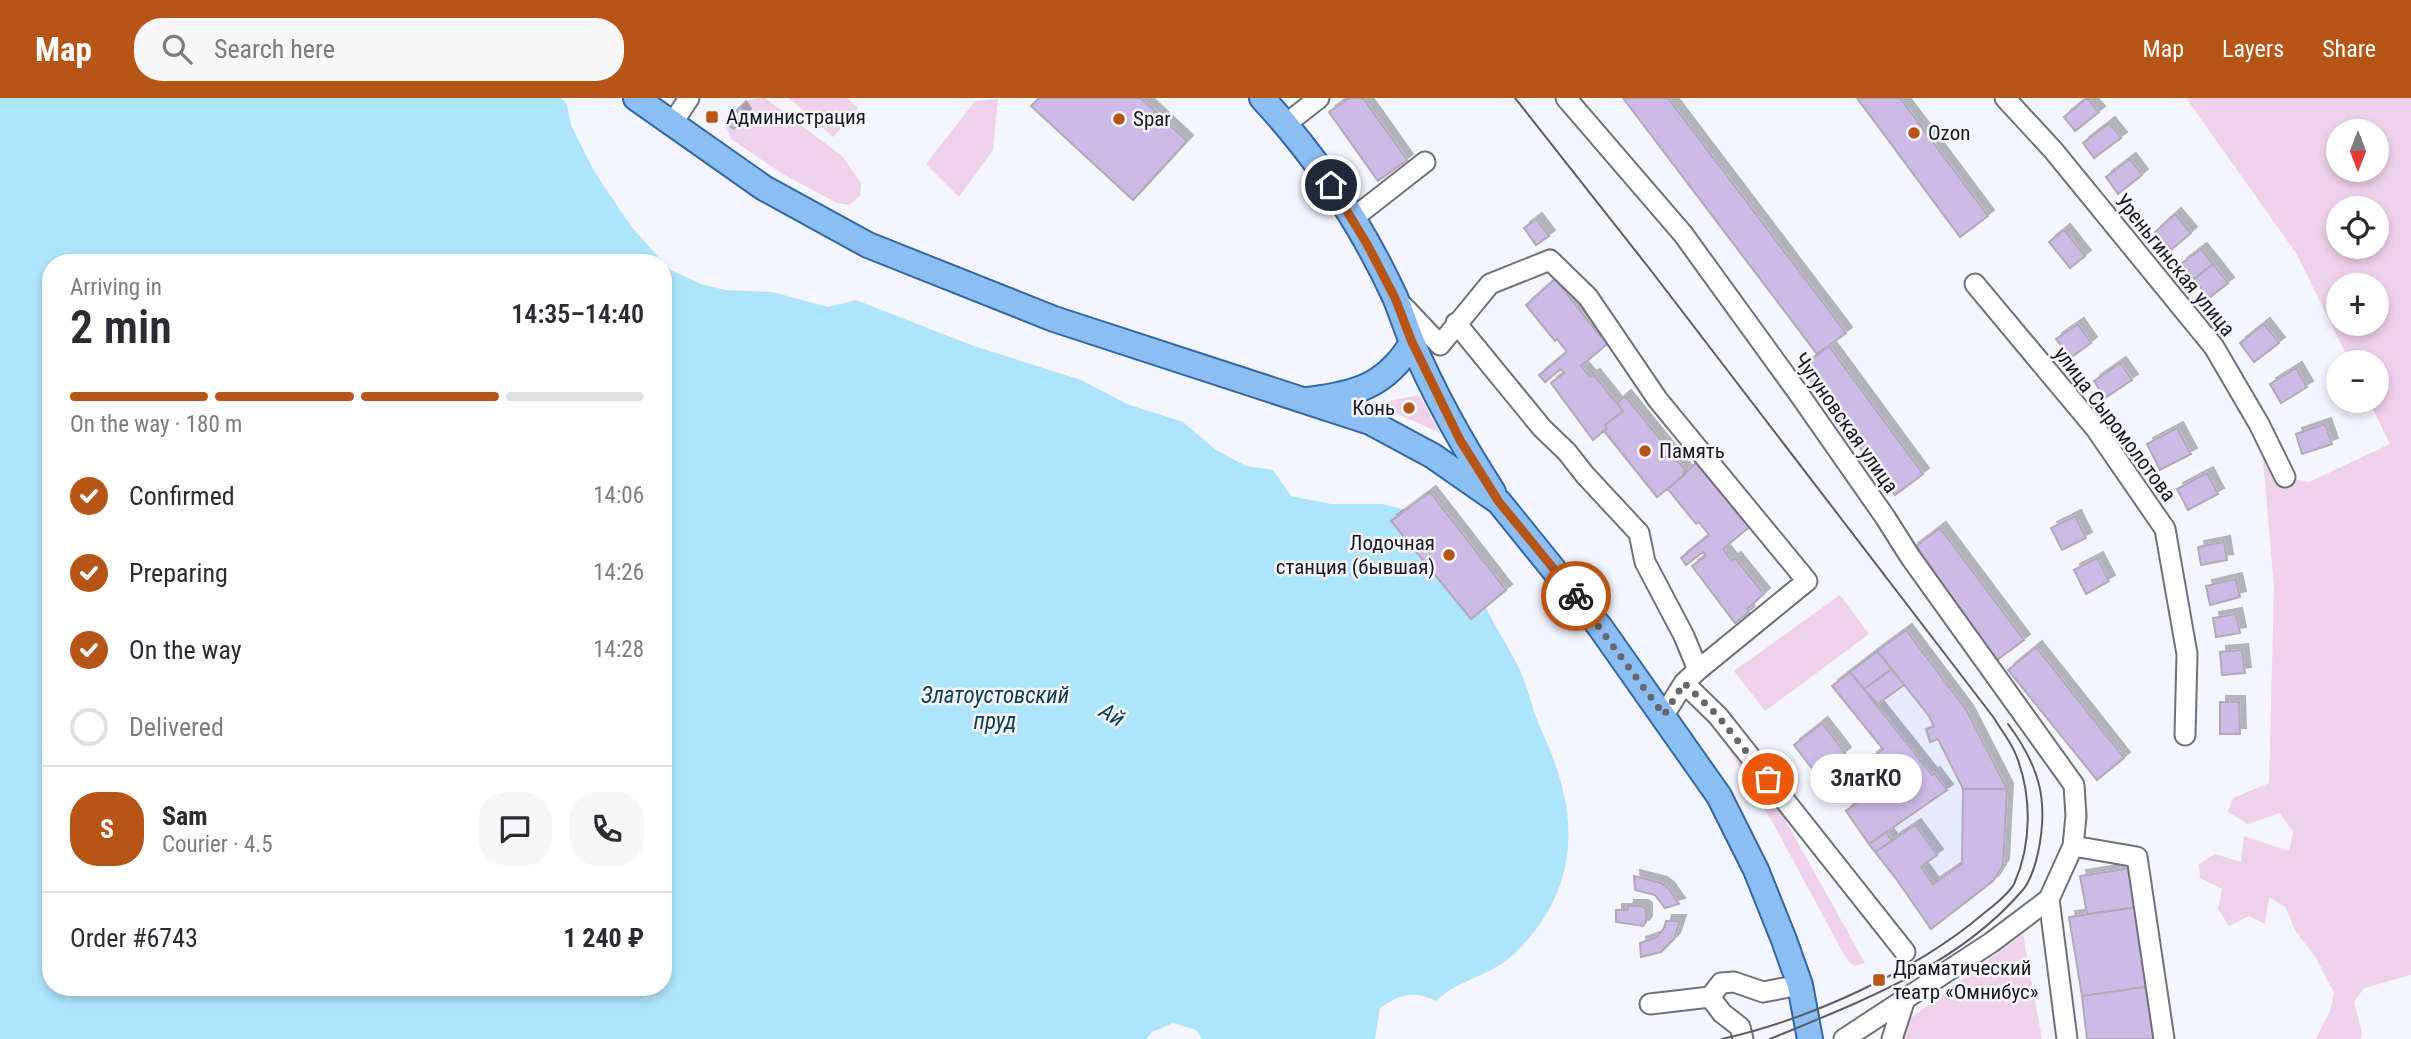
<!DOCTYPE html>
<meta charset="utf-8">
<style>
:root{--surface:#fff;--page:#f7f7f7;--text:#2b2b33;--muted:#7c7c81;--line:#e1e1e2;--accent:#b75517}
body{margin:0;font-family:"Roboto Condensed",sans-serif;background:var(--page);color:var(--text);height:100vh;display:flex;flex-direction:column;font-size:26px;white-space:nowrap}
*{box-sizing:border-box;margin:0}
p{font-size:23px;color:var(--muted)}
.icon{flex:none;width:38px;height:38px;fill:none;stroke:currentColor;stroke-width:2;stroke-linecap:round;stroke-linejoin:round}
.map{position:relative;flex:1;overflow:hidden}
.details{position:absolute;left:42px;top:156px;width:630px;height:742px;display:flex;flex-direction:column;background:var(--surface);border-radius:28px;box-shadow:0 4px 10px #0003}
.details>*{flex:none}
.needle{width:46px;rotate:180deg}
.fabs{position:absolute;left:2326px;top:21px;display:grid;gap:14px}
.fabs a{display:grid;place-items:center;width:63px;height:63px;border-radius:50%;background:var(--surface);box-shadow:0 4px 10px #0003;font-size:35px}
.pin{position:absolute;display:grid;place-items:center;width:60px;height:60px;color:#fff;margin:-30px;border:4px solid #fff;border-radius:50%;box-shadow:0 2px 7px #0007}
.courier{position:absolute;display:grid;place-items:center;width:70px;height:70px;margin:-35px;border:5px solid #b75517;border-radius:50%;background:#fff;color:#222;box-shadow:0 2px 9px #0007}
.bubble{position:absolute;height:49px;border-radius:24px;background:var(--surface);box-shadow:0 4px 10px #0003;font-size:23px;font-weight:600;line-height:49px;text-align:center}
.head em{font-style:normal;font-weight:600}
.head div{display:flex;flex-direction:column-reverse}
.head{display:flex;align-items:center;justify-content:space-between;height:119px;padding:0 28px}
h1{font-size:46px;font-weight:600;line-height:52px}
.bar{display:grid;grid-template-columns:repeat(4,1fr);gap:10px 7px;align-content:center;height:84px;padding:0 28px}
.bar i{height:9px;border-radius:5px;background:var(--line)}
.bar .current{background:var(--accent)}
.bar p{grid-column:span 4}
.line{display:flex;align-items:center;gap:18px;padding:0 28px;border-top:2px solid var(--line)}
.line div{flex:1}
.round{display:grid;place-items:center;flex:none;width:74px;height:74px;border-radius:28px;background:var(--page)}
ol{padding:0 28px;list-style:none}
li{display:flex;align-items:center;gap:21px;height:77px}
li p{margin-inline-start:auto}
li .icon{padding:7px;border-radius:50%;background:var(--accent);color:#fff;stroke-width:4}
li:last-child{color:var(--muted)}
li i{width:38px;height:38px;border:4px solid var(--line);border-radius:50%}
header{display:flex;align-items:center;gap:42px;box-sizing:border-box;height:98px;padding:0 35px;background:var(--accent);color:#fff}
header strong{font-size:33px}
nav{display:flex;gap:38px;margin-inline-start:auto;font-size:24px}
.search{width:490px;height:63px;background:var(--page);display:flex;align-items:center;gap:18px;box-sizing:border-box;padding:0 24px;border-radius:28px;color:var(--muted);font-size:26px}
.map>svg:first-child{display:block}
.built{fill:#e7eafd}
.green{fill:#efd1eb;fill-rule:evenodd}
.water{fill:#aee5fd;fill-rule:evenodd}
.building{fill:#cdbae6;stroke:#b0abb6;stroke-width:2;filter:url(#shadow)}
.lines{fill:none;stroke-linecap:round;stroke-linejoin:round}
.minor-casing{stroke:#6f717b;stroke-width:23}
.major-casing{stroke:#3268a3;stroke-width:28}
.minor{stroke:#fff;stroke-width:19}
.major{stroke:#8cbef3;stroke-width:24}
.tram{stroke:#5d5d63;stroke-width:2}
.done{stroke:#66676d;stroke-width:7;stroke-dasharray:0 12.6}
.route{stroke:#b75517;stroke-width:9}
.poi-dot{fill:#b75517;stroke:#f4f5ff;stroke-width:2.5}
.labels{text-anchor:middle;dominant-baseline:central;stroke-width:5;stroke-linejoin:round;paint-order:stroke}
.poi-label{font-size:21px;fill:#1a1a1e;stroke:#f4f5ff;text-anchor:start}
.street-label{font-size:21px;fill:#1a1a1e;stroke:#f4f5ff}
.water-label{font-size:23px;font-style:italic;fill:#0e3d4e;stroke:#f4f5ff}
</style>
<header>
<strong>Map</strong>
<div class="search"><svg class="icon" aria-label="search" viewBox="0 0 24 24"><circle cx="10" cy="10" r="6"/><path d="M15 15l6 6"/></svg>Search here</div>
<nav><a>Map</a><a>Layers</a><a>Share</a></nav>
</header>
<div class="map">
<svg width="2411" height="941" viewBox="0 0 2411 941">
<defs>
<filter id="shadow"><feDropShadow dx="6" dy="-6" stdDeviation="0" flood-color="#0004"/></filter>
</defs>
<rect width="100%" height="100%" fill="#f4f5ff"/>
<path class="built" d="M 1906,532 L 1967,613 L 2007,691 L 2003,767 L 1993,783 L 1931,831 L 1892,775 L 1890,775 L 1846,713 L 1884,684 L 1889,689 L 1891,687 L 1871,660 L 1883,650 L 1832,588 Z"/>
<path class="green" d="M 765,0 L 842,58 L 861,85 L 860,98 L 849,107 L 837,105 L 781,75 L 731,41 L 725,25 L 748,2 Z
M 789,0 L 847,0 L 858,10 L 833,39 Z
M 2186,0 L 2411,0 L 2411,877 L 2364,890 L 2354,904 L 2362,935 L 2361,941 L 2316,941 L 2330,913 L 2334,895 L 2316,860 L 2295,832 L 2285,809 L 2269,799 L 2265,826 L 2249,818 L 2229,828 L 2218,811 L 2222,791 L 2200,780 L 2199,766 L 2215,756 L 2241,764 L 2244,738 L 2289,753 L 2293,734 L 2280,715 L 2248,726 L 2228,714 L 2233,700 L 2269,685 L 2274,489 L 2261,338 L 2285,379 L 2309,384 L 2390,346 L 2369,303 L 2376,303 L 2376,264 L 2350,264 L 2296,155 ZM 2338,33 L 2376,33 L 2376,72 L 2338,72 ZM 2338,110 L 2376,110 L 2376,149 L 2338,149 ZM 2338,187 L 2376,187 L 2376,226 L 2338,226 Z
M 998,1 L 993,52 L 959,99 L 926,66 L 975,3 Z
M 1419,297 L 1440,335 L 1376,306 Z
M 1840,497 L 1869,536 L 1765,613 L 1734,573 Z
M 1733,640 L 1759,675 L 1865,865 L 1854,868 L 1847,862 L 1769,718 L 1726,647 Z
M 2023,836 L 2042,941 L 1903,941 L 1907,923 Z"/>
<path class="water" d="M 0,0 L 561,0 L 567,6 L 571,27 L 594,73 L 630,127 L 669,171 L 701,186 L 725,192 L 772,194 L 828,209 L 856,202 L 971,247 L 1081,282 L 1127,306 L 1183,324 L 1216,352 L 1246,368 L 1273,372 L 1291,398 L 1331,406 L 1382,406 L 1406,412 L 1392,424 L 1470,521 L 1485,508 C 1494,527 1506,545 1516,564 C 1526,582 1530,604 1538,624 C 1543,637 1550,650 1554,663 C 1580,732 1572,796 1520,850 C 1494,879 1463,878 1436,903 C 1414,892 1400,896 1380,910 L 1375,941 L 1202,941 L 1196,932 L 1173,925 L 1152,934 L 1146,941 L 0,941 ZM 51,164 L 663,164 L 663,889 L 51,889 Z"/>
<path class="building" d="M 1039,0 L 1141,0 L 1187,43 L 1133,102 L 1031,8 Z
M 1349,0 L 1363,0 L 1407,62 L 1378,83 L 1329,14 Z
M 1623,0 L 1668,0 L 1846,235 L 1817,256 Z
M 1857,0 L 1900,0 L 1988,118 L 1960,139 Z
M 2087,0 L 2099,14 L 2075,33 L 2064,19 Z
M 740,9 L 745,17 L 734,31 L 725,25 Z
M 2109,25 L 2121,40 L 2094,60 L 2083,45 Z
M 2130,61 L 2142,77 L 2118,96 L 2106,79 Z
M 2175,116 L 2191,135 L 2171,152 L 2155,134 Z
M 1536,121 L 1549,138 L 1536,147 L 1524,130 Z
M 2064,132 L 2085,158 L 2070,170 L 2049,144 Z
M 2201,151 L 2213,166 L 2194,181 L 2181,166 Z
M 2213,166 L 2228,185 L 2209,200 L 2194,181 Z
M 1555,181 L 1601,239 L 1605,236 L 1611,243 L 1581,268 L 1590,279 L 1594,277 L 1623,313 L 1605,327 L 1607,330 L 1593,342 L 1551,285 L 1564,275 L 1561,271 L 1545,284 L 1539,277 L 1567,254 L 1557,241 L 1555,243 L 1526,207 Z
M 2078,226 L 2091,245 L 2070,260 L 2056,241 Z
M 2264,226 L 2279,245 L 2254,264 L 2240,245 Z
M 1829,248 L 1923,376 L 1895,397 L 1801,270 Z
M 2120,265 L 2132,282 L 2105,300 L 2094,283 Z
M 2296,270 L 2307,289 L 2281,305 L 2270,286 Z
M 1625,298 L 1686,373 L 1683,375 L 1685,377 L 1657,399 L 1604,333 L 1607,330 L 1605,327 L 1623,313 L 1617,305 Z
M 2325,326 L 2332,346 L 2302,356 L 2296,336 Z
M 2177,330 L 2191,356 L 2160,372 L 2147,346 Z
M 1696,365 L 1743,422 L 1747,419 L 1753,426 L 1723,451 L 1732,463 L 1735,460 L 1764,496 L 1747,511 L 1749,514 L 1735,525 L 1692,468 L 1706,458 L 1703,454 L 1686,467 L 1681,460 L 1709,437 L 1699,424 L 1696,426 L 1668,391 Z
M 2207,375 L 2218,396 L 2188,412 L 2177,391 Z
M 1430,394 L 1506,492 L 1471,521 L 1391,423 Z
M 2075,418 L 2086,440 L 2062,452 L 2051,430 Z
M 1940,430 L 2024,542 L 1997,562 L 1912,451 Z
M 2224,444 L 2227,462 L 2201,467 L 2198,449 Z
M 2097,460 L 2109,483 L 2086,496 L 2074,472 Z
M 2236,481 L 2240,499 L 2210,507 L 2206,488 Z
M 2236,516 L 2240,535 L 2216,539 L 2213,520 Z
M 1906,532 L 1967,613 L 2007,691 L 1963,691 L 1938,641 L 1930,644 L 1926,631 L 1934,628 L 1929,618 L 1877,553 Z
M 2036,549 L 2124,660 L 2097,682 L 2008,572 Z
M 2242,552 L 2245,575 L 2222,577 L 2220,554 Z
M 1877,553 L 1892,571 L 1864,591 L 1850,574 Z
M 1892,571 L 1904,587 L 1878,606 L 1864,591 Z
M 1850,574 L 1932,677 L 1934,675 L 1947,692 L 1869,746 L 1846,713 L 1884,684 L 1889,689 L 1892,688 L 1871,660 L 1883,651 L 1832,588 Z
M 2220,604 L 2239,604 L 2240,636 L 2220,636 Z
M 1822,625 L 1845,655 L 1817,677 L 1794,647 Z
M 1840,666 L 1857,687 L 1838,702 L 1821,681 Z
M 1963,691 L 2007,691 L 2003,767 L 1993,783 L 1931,831 L 1897,782 L 1875,754 L 1915,727 L 1937,757 L 1921,769 L 1933,786 L 1962,766 Z
M 1886,734 L 1892,743 L 1875,754 L 1869,746 Z
M 2131,770 L 2137,809 L 2087,816 L 2080,778 Z
M 1634,778 L 1661,785 L 1668,790 L 1679,806 L 1665,810 L 1655,797 L 1635,792 Z
M 1628,808 L 1642,808 L 1646,811 L 1646,824 L 1643,828 L 1616,824 L 1616,812 L 1627,812 Z
M 2139,809 L 2152,888 L 2082,898 L 2069,819 Z
M 1666,823 L 1680,823 L 1674,841 L 1661,854 L 1641,859 L 1640,845 L 1657,839 L 1664,830 Z
M 2152,888 L 2159,941 L 2087,941 L 2082,898 Z"/>
<g class="lines">
<defs>
<path id="minor" d="M 1566,0 L 1683,136 L 1799,296 L 1885,419 L 1911,460 L 2074,687 L 2076,718 L 2073,748 L 2049,801 L 1992,844 L 1844,941
M 2005,0 L 2053,52 L 2214,249 L 2259,326 L 2285,379
M 672,26 L 689,0
M 1286,26 L 1319,0
M 1352,121 L 1425,64
M 1975,186 L 2096,331 L 2165,431 L 2187,556 L 2185,637
M 1403,208 L 1440,247 L 1490,186 L 1550,162 L 1588,199 L 1658,302 L 1807,483 L 1698,572 L 1684,585 L 1664,617
M 1456,225 L 1542,330 L 1567,354 L 1585,377 L 1639,435 L 1645,464 L 1684,538 L 1698,572
M 1684,585 L 1718,618 L 1905,854
M 2073,748 L 2137,759 L 2164,941
M 2049,801 L 2067,941
M 1710,899 L 1722,915 L 1740,929 L 1743,941
M 1650,906 L 1710,899 L 1721,885 L 1734,884 L 1763,894 L 1800,887
M 1892,941 L 1905,901"/>
<path id="major" d="M 636,0 L 764,90 L 868,147 L 1054,221 L 1370,324 L 1433,358 L 1499,404 L 1600,529 L 1719,698 L 1756,772 L 1784,842 L 1800,887 L 1810,941
M 1262,0 C 1316,58 1361,126 1395,199 C 1401,214 1406,229 1412,244 C 1434,296 1462,346 1493,394
M 1308,302 C 1356,296 1386,288 1412,245"/>
</defs>
<use href="#minor" class="minor-casing"/>
<use href="#major" class="major-casing"/>
<use href="#minor" class="minor"/>
<use href="#major" class="major"/>
<path class="tram" d="M 1515,0 L 1649,170 L 1994,620 C 2001,632 2011,644 2016,657 C 2032,697 2032,746 2014,786 C 2008,797 1993,808 1983,816 C 1916,873 1808,922 1722,941
M 1770,941 C 1859,904 1956,869 2021,794 C 2030,785 2035,768 2038,755 C 2049,703 2040,669 2008,626"/>
</g>
<g class="lines">
<path class="done" d="M 1576,498 L 1664,617 L 1684,585 L 1718,618 L 1768,681"/>
<path class="route" d="M 1331,87 L 1367,146 L 1395,200 L 1412,244 L 1460,342 L 1499,404 L 1576,498"/>
</g>
<g class="poi-dot">
<rect x="705" y="12" width="14" height="14" rx="3.5"/>
<circle cx="1119" cy="21" r="7"/>
<circle cx="1914" cy="35" r="7"/>
<circle cx="1409" cy="310" r="7"/>
<circle cx="1645" cy="353" r="7"/>
<circle cx="1449" cy="457" r="7"/>
<rect x="1872" y="875" width="14" height="14" rx="3.5"/>
</g>
<g class="labels">
<g class="poi-label">
<text x="726" y="19">Администрация</text>
<text x="1133" y="21">Spar</text>
<text x="1928" y="35">Ozon</text>
<text x="1395" y="310" text-anchor="end">Конь</text>
<text x="1659" y="353">Память</text>
<text x="1435" y="445" text-anchor="end">Лодочная<tspan x="1435" dy="24">станция (бывшая)</tspan></text>
<text x="1893" y="870">Драматический<tspan x="1893" dy="24">театр «Омнибус»</tspan></text>
</g>
<g class="street-label">
<text transform="translate(2175 167) rotate(51)">Уреньгинская улица</text>
<text transform="translate(1846 325) rotate(55)">Чугуновская улица</text>
<text transform="translate(2115 326) rotate(53)">улица Сыромолотова</text>
</g>
<g class="water-label">
<text x="995" y="597">Златоустовский<tspan x="995" dy="26">пруд</tspan></text>
<text transform="translate(1112 617) rotate(31)">Ай</text>
</g>
</g>
</svg>
<div class="fabs">
<a><svg class="needle" viewBox="-14 -14 28 28"><path d="M0-13l5 13h-10z" fill="#e53935"/><path d="M0 13l5-13h-10z" fill="#7c7c81"/></svg></a>
<a><svg class="icon" aria-label="locate" viewBox="0 0 24 24"><circle cx="12" cy="12" r="6"/><path d="M12 2v4M12 18v4M2 12h4M18 12h4"/></svg></a>
<a>+</a>
<a>−</a>
</div>
<div class="pin" style="left:1768px;top:681px;background:#ea580c"><svg class="icon" aria-label="bag" viewBox="0 0 24 24"><path d="M5 8h14l-1 12H6zM9 8a3 3 0 0 1 6 0"/></svg></div>
<div class="pin" style="left:1331px;top:87px;background:#1f2937"><svg class="icon" aria-label="home" viewBox="0 0 24 24"><path d="M3 11l9-7 9 7M6 9v11h12V9"/></svg></div>
<div class="courier" style="left:1576px;top:498px"><svg class="icon" aria-label="bike" viewBox="0 0 24 24"><circle cx="6" cy="16" r="4"/><circle cx="18" cy="16" r="4"/><path d="M6 16l4-8h5l3 8M10 8l3 8H6M13 5h3"/></svg></div>
<div class="bubble" style="left:1810px;top:656px;width:112px">ЗлатКО</div>
<section class="details">
<div class="head"><div><h1>2 min</h1><p>Arriving in</p></div><em>14:35–14:40</em></div>
<div class="bar"><i class="current"></i><i class="current"></i><i class="current"></i><i></i><p>On the way · 180 m</p></div>
<ol>
<li><svg class="icon" aria-label="check" viewBox="0 0 24 24"><path d="M5 12l5 5 9-10"/></svg>Confirmed<p>14:06</p></li>
<li><svg class="icon" aria-label="check" viewBox="0 0 24 24"><path d="M5 12l5 5 9-10"/></svg>Preparing<p>14:26</p></li>
<li><svg class="icon" aria-label="check" viewBox="0 0 24 24"><path d="M5 12l5 5 9-10"/></svg>On the way<p>14:28</p></li>
<li><i></i>Delivered</li>
</ol>
<div class="line" style="height:126px"><b class="round" style="background:var(--accent);color:#fff">S</b><div><b>Sam</b><p>Courier · 4.5</p></div><a class="round"><svg class="icon" aria-label="chat" viewBox="0 0 24 24"><path d="M4 5h16v11H9l-5 4z"/></svg></a><a class="round"><svg class="icon" aria-label="phone" viewBox="0 0 24 24"><path d="M5 4h4l2 5-3 2q2 4 5 5l2-3 5 2v4C11 20 4 13 5 4z"/></svg></a></div>
<div class="line" style="height:91px"><div>Order #6743</div><b>1 240 ₽</b></div>
</section>
</div>
